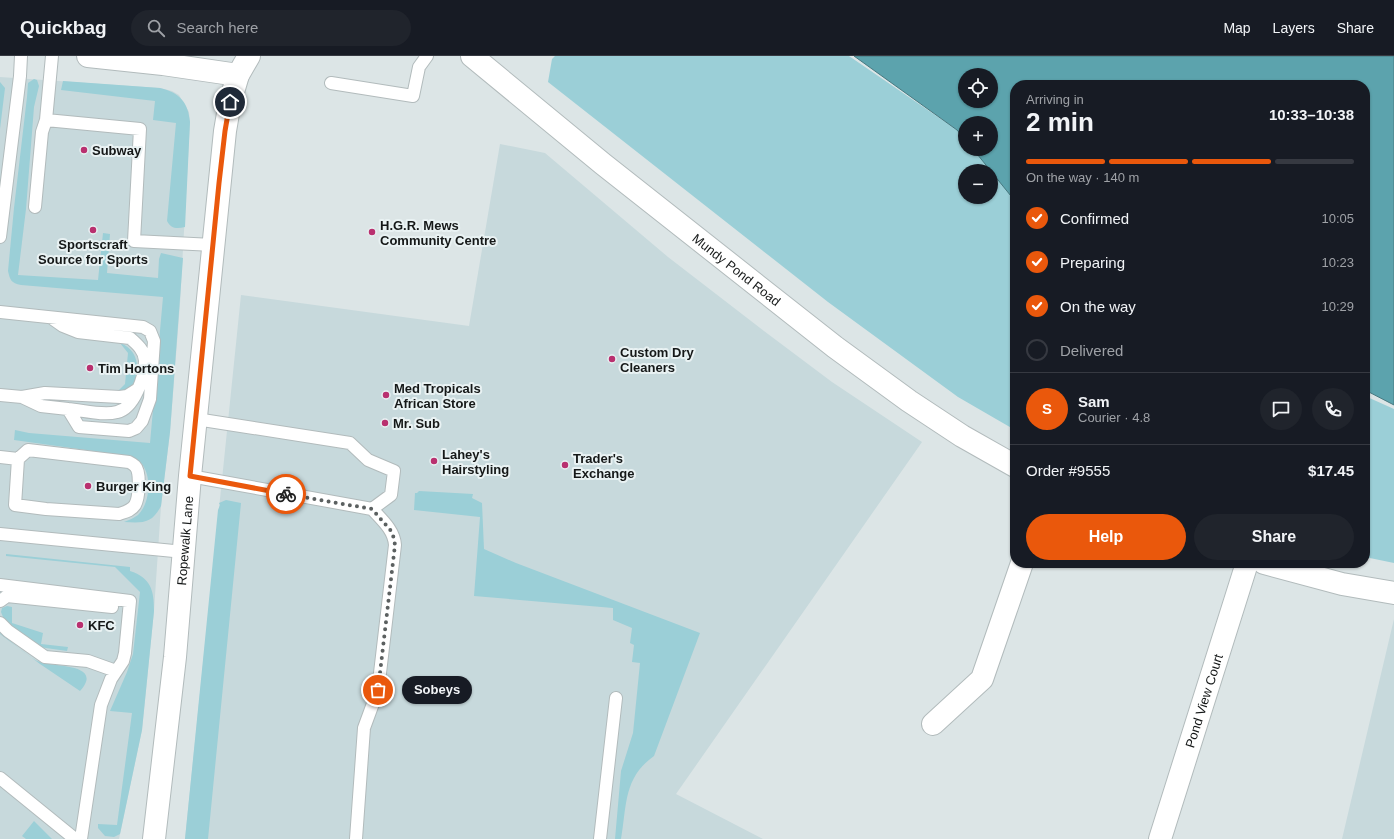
<!DOCTYPE html>
<meta charset="utf-8">
<style>
:root{--surface:#171b24;--page:#20242c;--text:#f1f3f6;--muted:#9ea1a6;--line:#363941;--accent:#ea580c}
body{margin:0;font-family:Helvetica,sans-serif;background:var(--page);color:var(--text);height:100vh;display:flex;flex-direction:column;font-size:15px;white-space:nowrap}
*{box-sizing:border-box;margin:0}
p{font-size:13px;color:var(--muted)}
.icon{flex:none;width:22px;height:22px;fill:none;stroke:currentColor;stroke-width:2;stroke-linecap:round;stroke-linejoin:round}
.map{position:relative;flex:1;overflow:hidden}
.drawer{position:absolute;left:1010px;top:24px;width:360px;height:488px;display:flex;flex-direction:column;background:var(--surface);border-radius:16px;box-shadow:0 1px 3px #0004}
.drawer>*{flex:none}
.buttons{position:absolute;left:958px;top:12px;display:grid;gap:8px}
.buttons a{display:grid;place-items:center;width:40px;height:40px;border-radius:50%;background:var(--surface);box-shadow:0 1px 3px #0004;font-size:20px}
.pin{position:absolute;display:grid;place-items:center;width:34px;height:34px;color:#fff;margin:-17px;border:2px solid #fff;border-radius:50%;box-shadow:0 1px 4px #0007}
.courier{position:absolute;display:grid;place-items:center;width:40px;height:40px;margin:-20px;border:3px solid #ea580c;border-radius:50%;background:#fff;color:#222;box-shadow:0 1px 5px #0007}
.bubble{position:absolute;height:28px;border-radius:14px;background:var(--surface);box-shadow:0 1px 3px #0004;font-size:13px;font-weight:700;line-height:28px;text-align:center}
.head em{font-style:normal;font-weight:700}
.head div{display:flex;flex-direction:column-reverse}
.head{display:flex;align-items:center;justify-content:space-between;height:68px;padding:0 16px}
h1{font-size:26px;font-weight:700;line-height:30px}
.bar{display:grid;grid-template-columns:repeat(4,1fr);gap:6px 4px;align-content:center;height:48px;padding:0 16px}
.bar i{height:5px;border-radius:3px;background:var(--line)}
.bar .selected{background:var(--accent)}
.bar p{grid-column:span 4}
.line{display:flex;align-items:center;gap:10px;padding:0 16px;border-top:1px solid var(--line)}
.line div{flex:1}
.round{display:grid;place-items:center;flex:none;width:42px;height:42px;border-radius:21px;background:var(--page)}
ol{padding:0 16px;list-style:none}
li{display:flex;align-items:center;gap:12px;height:44px}
li p{margin-inline-start:auto}
li .icon{padding:4px;border-radius:50%;background:var(--accent);color:#fff;stroke-width:4}
li:last-child{color:var(--muted)}
li i{width:22px;height:22px;border:2px solid var(--line);border-radius:50%}
.button{display:flex;gap:8px;margin-top:auto;padding:8px 16px}
.button a{flex:1;height:46px;border-radius:24px;background:var(--accent);color:#fff;font-size:16px;font-weight:700;line-height:46px;text-align:center}
.button a+a{background:var(--page);color:var(--text)}
header{display:flex;align-items:center;gap:24px;box-sizing:border-box;height:56px;padding:0 20px;background:var(--surface);border-bottom:1px solid var(--line)}
header strong{font-size:19px}
nav{display:flex;gap:22px;margin-inline-start:auto;font-size:14px}
.search{width:280px;height:36px;background:var(--page);display:flex;align-items:center;gap:10px;box-sizing:border-box;padding:0 14px;border-radius:22px;color:var(--muted);font-size:15px}
.map>svg:first-child{display:block}
.built{fill:#c7d9dc}
.green{fill:#9bcfd7;fill-rule:evenodd}
.water{fill:#5ca3ad;stroke:#477980;fill-rule:evenodd}
.lines{fill:none;stroke-linecap:round;stroke-linejoin:round}
.lane-casing{stroke:#b2bbbc;stroke-width:14}
.street-casing{stroke:#b2bbbc;stroke-width:24}
.secondary-casing{stroke:#b2bbbc;stroke-width:24}
.lane{stroke:#fff;stroke-width:12}
.street{stroke:#fff;stroke-width:22}
.secondary{stroke:#fff;stroke-width:22}
.done{stroke:#5b6060;stroke-width:4;stroke-dasharray:0 7.2}
.route{stroke:#ea580c;stroke-width:5}
.poi-dot{fill:#b9306f;stroke:#e9f2f3;stroke-width:1.5}
.labels{text-anchor:middle;dominant-baseline:central;stroke-width:4;stroke-linejoin:round;paint-order:stroke}
.poi-label{font-size:13px;font-weight:bold;fill:#151818;stroke:#e9f2f3;text-anchor:start}
.street-label{font-size:13px;fill:#151818;stroke:#e9f2f3}
</style>
<header>
<strong>Quickbag</strong>
<div class="search"><svg class="icon" aria-label="search" viewBox="0 0 24 24"><circle cx="10" cy="10" r="6"/><path d="M15 15l6 6"/></svg>Search here</div>
<nav><a>Map</a><a>Layers</a><a>Share</a></nav>
</header>
<div class="map">
<svg width="1394" height="783" viewBox="0 0 1394 783">
<rect width="100%" height="100%" fill="#dce5e6"/>
<path class="built" d="M 0,21 L 160,32 L 172,35 L 179,39 L 189,56 L 190,66 L 180,248 L 170,376 L 161,450 L 154,555 L 142,674 L 119,783 L 0,783 Z
M 500,88 L 545,97 L 668,201 L 768,278 L 832,326 L 922,386 L 676,738 L 763,783 L 185,783 L 241,239 L 469,270 Z
M 1394,563 L 1394,783 L 1342,783 Z"/>
<path class="green" d="M 555,0 L 849,0 L 957,74 L 965,83 L 965,93 L 974,93 L 1015,140 L 1015,374 L 958,341 L 828,246 L 548,26 L 552,3 ZM 965,115 L 991,115 L 991,141 L 965,141 Z
M 34,23 L 37,24 L 39,30 L 34,51 L 26,153 L 18,219 L 98,224 L 103,177 L 110,178 L 107,217 L 158,222 L 159,203 L 161,197 L 183,202 L 170,376 L 161,450 C 152,468 142,467 124,466 C 129,464 134,462 138,459 C 150,447 152,421 142,408 C 139,404 134,402 129,400 L 14,384 L 15,374 L 29,377 L 150,387 L 163,241 L 21,229 C 11,227 10,224 8,215 L 14,152 L 27,41 L 28,27 Z
M 63,25 L 160,32 C 180,37 188,46 190,66 L 185,171 C 177,173 171,173 167,165 L 176,67 L 153,64 L 155,45 L 61,34 Z
M 0,26 L 5,32 L 0,73 Z
M 120,287 C 140,294 141,317 131,333 L 118,337 L 118,335 L 125,328 L 128,297 Z
M 1365,340 L 1394,353 L 1394,507 L 1365,501 Z
M 419,435 L 473,438 L 472,442 L 482,447 L 484,493 L 516,507 L 700,577 L 654,700 C 623,722 627,750 621,783 L 615,783 L 621,715 L 633,677 L 640,607 L 632,606 L 634,589 L 630,587 L 632,572 L 613,564 L 613,552 L 474,540 L 480,461 L 414,454 L 415,437 L 417,437 Z
M 226,444 L 241,447 L 208,783 L 185,783 L 218,454 L 220,449 L 219,447 Z
M 6,498 L 130,511 L 130,515 C 151,522 154,534 154,555 L 142,674 L 120,778 L 114,781 L 105,780 L 98,772 L 98,768 L 117,769 L 132,657 L 110,655 L 127,616 L 133,598 L 140,536 L 115,511 L 6,500 Z
M 7,550 L 12,551 L 12,567 L 43,577 L 41,588 L 68,591 L 67,595 L 39,591 L 9,569 L 3,561 L 1,556 L 2,552 Z
M 0,577 C 10,584 30,603 40,606 C 52,611 105,607 80,635 L 40,608 L 0,578 Z
M 34,765 L 52,783 L 26,783 L 22,780 Z"/>
<path class="water" d="M 854,0 L 1394,0 L 1394,349 L 1365,334 L 1365,29 L 1015,29 L 1015,145 L 973,93 L 991,93 L 991,67 L 965,67 L 965,83 L 957,74 ZM 965,19 L 991,19 L 991,45 L 965,45 Z"/>
<g class="lines">
<defs>
<path id="lane" d="M 52,0 L 46,64 L 140,73 L 134,185 L 213,189
M 331,27 L 413,40 L 419,11 L 427,0
M 35,151 L 42,76 L 46,64
M 0,181 L 20,20 L 21,0
M 0,256 L 143,271 L 150,275 L 154,285 L 150,343 L 142,365 L 136,372 L 129,375 L 79,371 L 68,353 L 41,350 L 22,341
M 53,263 L 63,270 L 78,276 L 130,282 C 137,288 145,295 145,305 C 145,320 134,353 117,356 C 103,360 82,354 68,353
M 0,339 L 22,341 L 45,337 L 120,341 L 127,340 L 138,333
M 196,363 L 350,387 L 368,404 L 394,415 L 391,439 L 372,453
M 0,401 L 18,403 L 15,449 L 46,453 L 119,458 C 125,456 131,455 135,449 C 139,442 141,416 135,410 C 133,408 131,407 129,406 L 28,394 L 18,403
M 190,420 L 372,453 C 382,464 394,474 395,489 L 378,634 L 364,672 L 356,783
M 0,478 L 184,496
M 0,529 L 130,545 L 125,597 L 123,605 L 111,623 L 101,649 L 81,783
M 0,545 L 7,540 L 112,551
M 0,567 L 8,575 L 45,601 L 88,605 L 116,615
M 0,722 L 75,783
M 600,783 L 616,642"/>
<g id="street">
<path d="M 88,0 L 163,8 L 238,19"/>
<path d="M 933,668 L 982,623 L 1022,507"/>
<path id="s1" d="M 1160,783 L 1247,507"/>
</g>
<g id="secondary">
<path id="s2" d="M 472,0 L 603,108 L 835,291 L 909,345 L 962,380 L 1015,410"/>
<path d="M 1264,507 L 1342,528 L 1394,537"/>
<path id="s3" d="M 154,783 L 175,601 L 190,420 L 225,75 L 230,46 L 238,19 L 249,0"/>
</g>
</defs>
<use href="#lane" class="lane-casing"/>
<use href="#street" class="street-casing"/>
<use href="#secondary" class="secondary-casing"/>
<use href="#lane" class="lane"/>
<use href="#street" class="street"/>
<use href="#secondary" class="secondary"/>
</g>
<g class="lines">
<path class="done" d="M 286,438 L 372,453 L 392,476 L 394,483 L 395,489 L 378,634"/>
<path class="route" d="M 230,46 L 225,75 L 219,127 L 190,420 L 286,438"/>
</g>
<g class="poi-dot">
<circle cx="84" cy="94" r="4"/>
<circle cx="93" cy="174" r="4"/>
<circle cx="372" cy="176" r="4"/>
<circle cx="612" cy="303" r="4"/>
<circle cx="90" cy="312" r="4"/>
<circle cx="386" cy="339" r="4"/>
<circle cx="385" cy="367" r="4"/>
<circle cx="434" cy="405" r="4"/>
<circle cx="565" cy="409" r="4"/>
<circle cx="88" cy="430" r="4"/>
<circle cx="80" cy="569" r="4"/>
</g>
<g class="labels">
<g class="poi-label">
<text x="92" y="94">Subway</text>
<text x="380" y="169">H.G.R. Mews<tspan x="380" dy="15">Community Centre</tspan></text>
<text x="93" y="188" text-anchor="middle">Sportscraft<tspan x="93" dy="15">Source for Sports</tspan></text>
<text x="620" y="296">Custom Dry<tspan x="620" dy="15">Cleaners</tspan></text>
<text x="98" y="312">Tim Hortons</text>
<text x="394" y="332">Med Tropicals<tspan x="394" dy="15">African Store</tspan></text>
<text x="393" y="367">Mr. Sub</text>
<text x="442" y="398">Lahey's<tspan x="442" dy="15">Hairstyling</tspan></text>
<text x="573" y="402">Trader's<tspan x="573" dy="15">Exchange</tspan></text>
<text x="96" y="430">Burger King</text>
<text x="88" y="569">KFC</text>
</g>
<g class="street-label">
<text stroke="none"><textPath href="#s2" startOffset="340">Mundy Pond Road</textPath></text>
<text stroke="none"><textPath href="#s3" startOffset="300">Ropewalk Lane</textPath></text>
<text stroke="none"><textPath href="#s1" startOffset="145">Pond View Court</textPath></text>
</g>
</g>
</svg>
<div class="buttons">
<a><svg class="icon" aria-label="locate" viewBox="0 0 24 24"><circle cx="12" cy="12" r="6"/><path d="M12 2v4M12 18v4M2 12h4M18 12h4"/></svg></a>
<a>+</a>
<a>−</a>
</div>
<div class="pin" style="left:378px;top:634px;background:#ea580c"><svg class="icon" aria-label="bag" viewBox="0 0 24 24"><path d="M5 8h14l-1 12H6zM9 8a3 3 0 0 1 6 0"/></svg></div>
<div class="pin" style="left:230px;top:46px;background:#1f2937"><svg class="icon" aria-label="home" viewBox="0 0 24 24"><path d="M3 11l9-7 9 7M6 9v11h12V9"/></svg></div>
<div class="courier" style="left:286px;top:438px"><svg class="icon" aria-label="bike" viewBox="0 0 24 24"><circle cx="6" cy="16" r="4"/><circle cx="18" cy="16" r="4"/><path d="M6 16l4-8h5l3 8M10 8l3 8H6M13 5h3"/></svg></div>
<div class="bubble" style="left:402px;top:620px;width:70px">Sobeys</div>
<section class="drawer">
<div class="head"><div><h1>2 min</h1><p>Arriving in</p></div><em>10:33–10:38</em></div>
<div class="bar"><i class="selected"></i><i class="selected"></i><i class="selected"></i><i></i><p>On the way · 140 m</p></div>
<ol>
<li><svg class="icon" aria-label="check" viewBox="0 0 24 24"><path d="M5 12l5 5 9-10"/></svg>Confirmed<p>10:05</p></li>
<li><svg class="icon" aria-label="check" viewBox="0 0 24 24"><path d="M5 12l5 5 9-10"/></svg>Preparing<p>10:23</p></li>
<li><svg class="icon" aria-label="check" viewBox="0 0 24 24"><path d="M5 12l5 5 9-10"/></svg>On the way<p>10:29</p></li>
<li><i></i>Delivered</li>
</ol>
<div class="line" style="height:72px"><b class="round" style="background:var(--accent);color:#fff">S</b><div><b>Sam</b><p>Courier · 4.8</p></div><a class="round"><svg class="icon" aria-label="chat" viewBox="0 0 24 24"><path d="M4 5h16v11H9l-5 4z"/></svg></a><a class="round"><svg class="icon" aria-label="phone" viewBox="0 0 24 24"><path d="M5 4h4l2 5-3 2q2 4 5 5l2-3 5 2v4C11 20 4 13 5 4z"/></svg></a></div>
<div class="line" style="height:52px"><div>Order #9555</div><b>$17.45</b></div>
<div class="button"><a>Help</a><a>Share</a></div>
</section>
</div>
